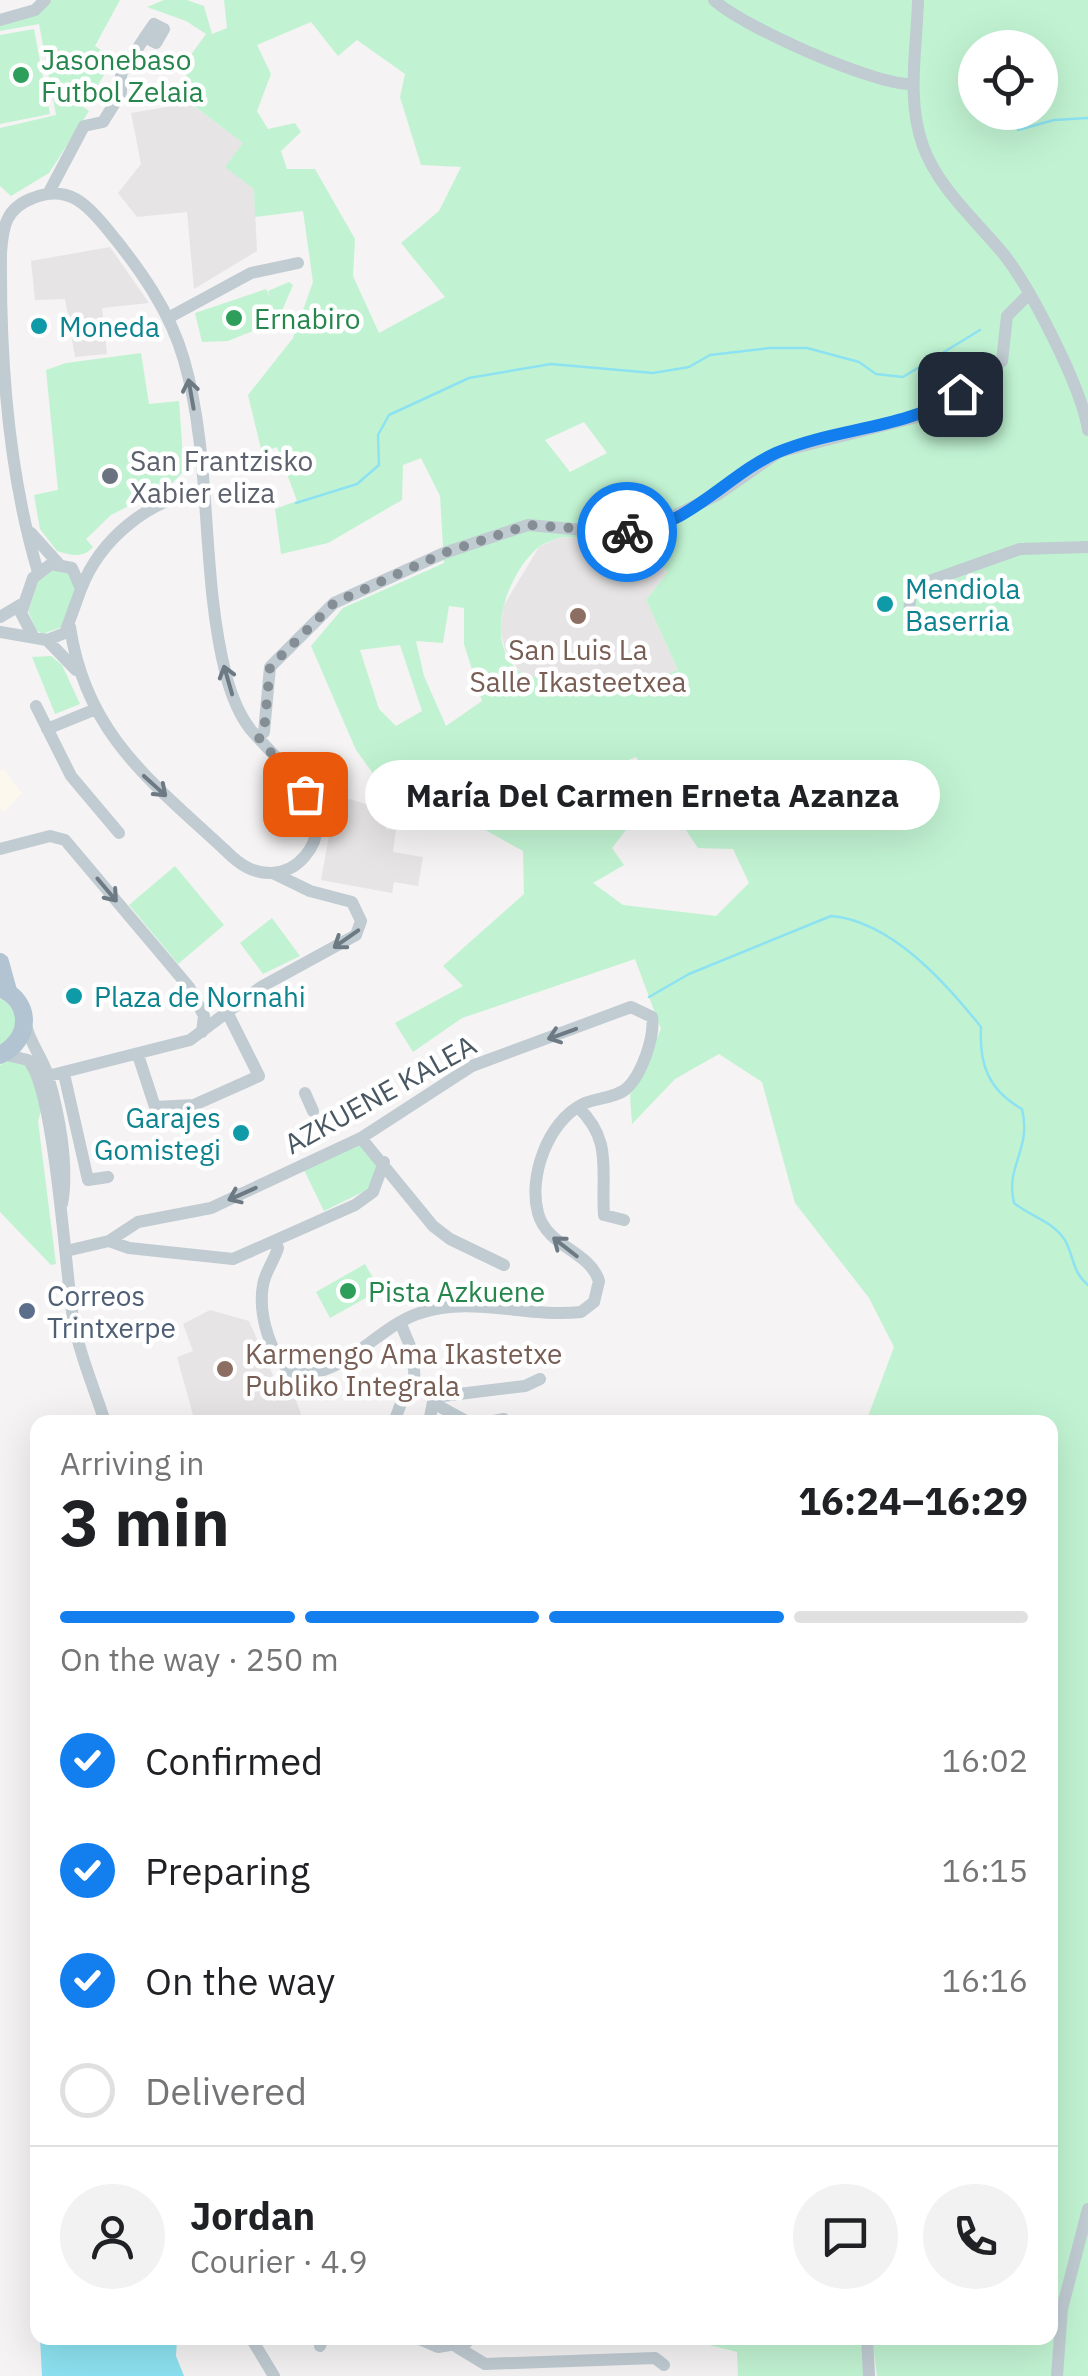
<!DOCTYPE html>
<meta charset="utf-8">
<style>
:root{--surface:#fff;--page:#f2f2f2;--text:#202124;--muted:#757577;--line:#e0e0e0;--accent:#137fef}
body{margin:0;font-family:"IBM Plex Sans",sans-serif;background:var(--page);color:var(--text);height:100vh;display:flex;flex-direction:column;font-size:38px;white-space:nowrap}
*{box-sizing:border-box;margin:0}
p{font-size:32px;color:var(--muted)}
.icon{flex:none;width:55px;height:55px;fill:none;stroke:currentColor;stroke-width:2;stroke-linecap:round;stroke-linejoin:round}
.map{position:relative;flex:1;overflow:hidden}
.details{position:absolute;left:30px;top:1415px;width:1028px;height:930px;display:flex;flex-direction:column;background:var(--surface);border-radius:20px;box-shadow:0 10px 40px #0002}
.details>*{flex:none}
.tools{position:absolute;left:958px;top:30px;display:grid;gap:20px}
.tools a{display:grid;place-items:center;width:100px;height:100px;border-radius:50%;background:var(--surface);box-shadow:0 10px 40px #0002;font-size:50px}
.pin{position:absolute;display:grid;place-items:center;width:85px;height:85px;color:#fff;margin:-42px;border-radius:20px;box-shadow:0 5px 15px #0006}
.courier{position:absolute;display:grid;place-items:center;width:100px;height:100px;margin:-50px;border:8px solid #137fef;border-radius:50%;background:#fff;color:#222;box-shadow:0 2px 12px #0007}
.bubble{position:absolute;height:70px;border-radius:35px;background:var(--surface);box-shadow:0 10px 40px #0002;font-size:32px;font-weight:700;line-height:70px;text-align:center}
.summary em{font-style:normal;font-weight:700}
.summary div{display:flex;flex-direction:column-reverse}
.summary{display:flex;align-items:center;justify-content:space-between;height:170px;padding:0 30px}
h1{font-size:65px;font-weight:700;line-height:75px}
.bar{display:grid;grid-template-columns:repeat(4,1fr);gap:15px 10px;align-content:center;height:120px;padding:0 30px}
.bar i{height:12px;border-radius:8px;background:var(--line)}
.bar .current{background:var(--accent)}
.bar p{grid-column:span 4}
.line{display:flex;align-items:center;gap:25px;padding:0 30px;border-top:2px solid var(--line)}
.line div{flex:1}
.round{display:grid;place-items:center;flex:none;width:105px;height:105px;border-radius:52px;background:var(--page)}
ol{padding:0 30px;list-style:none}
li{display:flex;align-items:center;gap:30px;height:110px}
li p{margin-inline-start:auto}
li .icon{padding:10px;border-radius:50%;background:var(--accent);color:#fff;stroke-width:4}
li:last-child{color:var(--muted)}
li i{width:55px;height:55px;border:5px solid var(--line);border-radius:50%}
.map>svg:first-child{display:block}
.commercial{fill:#fdf8ee}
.education{fill:#e6e4e5}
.green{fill:#c1f3d2;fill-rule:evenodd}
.water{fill:#8de2f1}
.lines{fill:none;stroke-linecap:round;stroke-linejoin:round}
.stream{stroke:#8de2f1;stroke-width:2.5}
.minor{stroke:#c0cbd2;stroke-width:12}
.major{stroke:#b2c4d2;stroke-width:18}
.oneway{stroke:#6d7a84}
.done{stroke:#858e95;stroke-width:10;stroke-dasharray:0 18}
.route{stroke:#137fef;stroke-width:12}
.leisure-dot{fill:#2e9e5b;stroke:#fff;stroke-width:4}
.culture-dot{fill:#0f9aa8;stroke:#fff;stroke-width:4}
.worship-dot{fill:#6b7280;stroke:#fff;stroke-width:4}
.education-dot{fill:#8d6e63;stroke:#fff;stroke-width:4}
.service-dot{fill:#5c6f8a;stroke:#fff;stroke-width:4}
.labels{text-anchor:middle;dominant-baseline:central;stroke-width:9;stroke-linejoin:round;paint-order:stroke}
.leisure-label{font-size:28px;fill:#27864d;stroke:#fff;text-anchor:start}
.culture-label{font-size:28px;fill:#0d838f;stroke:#fff;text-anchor:start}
.worship-label{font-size:28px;fill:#5b616d;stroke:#fff;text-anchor:start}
.education-label{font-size:28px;fill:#785e54;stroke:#fff}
.street-label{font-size:28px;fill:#495762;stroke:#fff}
.service-label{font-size:28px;fill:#4e5e75;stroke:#fff;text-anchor:start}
</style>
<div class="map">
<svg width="1088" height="2376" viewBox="0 0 1088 2376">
<rect width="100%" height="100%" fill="#f5f3f3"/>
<path class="commercial" d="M 4,769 L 22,793 L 5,812 L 0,809 L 0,771 Z"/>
<path class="education" d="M 190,103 L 243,143 L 254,189 L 257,251 L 194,289 L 187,212 L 137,217 L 118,193 L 141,164 L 131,113 Z
M 110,247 L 149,303 L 102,308 L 107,354 L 75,357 L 65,299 L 35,300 L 31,261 Z
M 560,537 L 653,541 L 667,573 L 646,600 L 678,670 L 649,682 L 540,679 L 519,671 L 505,650 L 500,628 L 504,605 L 539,547 Z
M 349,799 L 388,811 L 386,829 L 396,830 L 393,852 L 423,857 L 418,886 L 394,882 L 392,893 L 321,880 L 331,824 L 325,801 Z
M 210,1310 L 249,1321 L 275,1380 L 289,1382 L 304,1422 L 195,1422 L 177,1357 L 193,1351 L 183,1324 Z"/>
<path class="green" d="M 51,0 L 120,0 L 95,46 L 114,59 L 85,106 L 66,95 L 89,111 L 49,173 L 11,196 L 0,186 L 0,128 L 56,115 L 39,24 L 0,31 L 0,24 Z
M 164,0 L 187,0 L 204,6 L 212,34 L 227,28 L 224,0 L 1088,0 L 1088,2376 L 877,2376 L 872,2338 L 1050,2338 L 1050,1422 L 866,1422 L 894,1347 L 869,1298 L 795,1203 L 762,1082 L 719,1054 L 675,1079 L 632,1124 L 630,1095 L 661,1029 L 635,959 L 462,1018 L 413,1052 L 395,1023 L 463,986 L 443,966 L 524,894 L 523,851 L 428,798 L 406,819 L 356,750 L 311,646 L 343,608 L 444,563 L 440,496 L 421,458 L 403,465 L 402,500 L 328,543 L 281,554 L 275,509 L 297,501 L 277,447 L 262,453 L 248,395 L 293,338 L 313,282 L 303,211 L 255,217 L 254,189 L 225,167 L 243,143 L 190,103 L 185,63 L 206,34 L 186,21 L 147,7 ZM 311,22 L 338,56 L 357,40 L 405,74 L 400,97 L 421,165 L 461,167 L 439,211 L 401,243 L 445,297 L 379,333 L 353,276 L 355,239 L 315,169 L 287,169 L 281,151 L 301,132 L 295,123 L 268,129 L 257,111 L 271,74 L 257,45 ZM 975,48 L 1040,48 L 1040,112 L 975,112 ZM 584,422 L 607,453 L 570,472 L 545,440 ZM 560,537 L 653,541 L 667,573 L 646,600 L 678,670 C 669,673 659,680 649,682 C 628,686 536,683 519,671 C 482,641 508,572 539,547 C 544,543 554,540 560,537 ZM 449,606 L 464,608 L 464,644 L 482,701 L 446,726 L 424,676 L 416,641 L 443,643 ZM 400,645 L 422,711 L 396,726 L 379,709 L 360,650 ZM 636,757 L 698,848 L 733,849 L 749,883 L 716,916 L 623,905 L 593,883 L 624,865 L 612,848 L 650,799 L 633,777 L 598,791 L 586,777 Z
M 34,29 L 50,114 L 0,124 L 0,35 Z
M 289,282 L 293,285 L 279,318 L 274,315 L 275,322 L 228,341 L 202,342 L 195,313 L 266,289 L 270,298 L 268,291 Z
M 141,353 L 149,404 L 179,401 L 184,471 L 171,484 L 111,515 L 86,539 L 93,547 C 83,559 70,555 57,551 L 40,529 L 34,495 L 58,490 L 46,370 L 66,363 Z
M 54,568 L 70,572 L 77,586 L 65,626 L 42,634 L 36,630 L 28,611 L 39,579 Z
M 51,656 L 62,665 L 80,704 L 55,714 L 32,657 Z
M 175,866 L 224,925 L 178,964 L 129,905 Z
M 272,918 L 300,956 L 263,974 L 240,943 Z
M 0,998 C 21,1011 20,1032 0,1046 Z
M 10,1060 L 28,1065 L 42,1108 L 38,1121 L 56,1264 L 51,1265 L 0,1212 L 0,1065 Z
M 360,1141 L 381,1163 L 371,1188 L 324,1211 L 303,1168 Z
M 365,1264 L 380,1290 L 330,1318 L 316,1292 Z
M 681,2338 L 861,2338 L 864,2376 L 738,2376 L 737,2352 Z"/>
<path class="water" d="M 40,2338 L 177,2338 L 176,2356 L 184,2376 L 42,2376 Z"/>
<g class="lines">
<path class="stream" d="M 1018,130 L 1054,120 L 1088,118
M 296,503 L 357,484 L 379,465 L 378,435 L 389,415 L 469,378 L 551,364 L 653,373 L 689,367 L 710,355 L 770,348 L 807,348 L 859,362 L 876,374 L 903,377 L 980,330
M 649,997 L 689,974 L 831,916 C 891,921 945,982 981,1027 C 979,1064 988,1090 1022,1109 C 1032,1150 1005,1165 1014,1203 C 1031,1217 1055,1222 1066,1242 C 1074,1258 1073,1273 1088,1285"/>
<path class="minor" d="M 714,0 C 741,26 876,86 912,84
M 918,0 C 917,48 906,99 923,146 C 938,187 973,218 1001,251 C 1029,284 1082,388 1088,430
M 0,20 L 35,10 L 45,0
M 48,194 L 84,126 L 103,122 L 121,93 L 121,74 L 145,37 L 156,43 L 164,29 L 154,24 L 145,37
M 168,318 L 251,273 L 298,263
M 31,533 L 58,563
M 38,572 C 8,472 0,356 1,252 C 3,226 6,208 33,198 C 68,184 87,204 108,230 C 140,269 170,311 184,360 C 213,461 200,573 226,675 C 231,694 239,715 251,730 C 277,761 343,813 305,856 C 297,866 285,872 272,873 C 253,874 239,864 226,851 C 152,782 86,735 70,627
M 81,589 C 100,539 149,499 202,491
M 0,617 L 22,604
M 909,623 L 910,597 L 924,583 L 1020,549 L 1088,547
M 0,632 L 47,640 L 65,633 L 81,589 L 72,568 L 51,564 L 33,578 L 21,613 L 33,636
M 47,640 L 76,670
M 36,706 L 71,776 L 119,833
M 47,729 L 96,709
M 259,737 L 264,732 L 270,667 L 334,603 L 444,553 L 528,525 L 607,532 L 634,532 L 655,525 L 717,495 L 779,452 L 921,416 L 1002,361 L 1007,316 L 1027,296
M 0,849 L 50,836 L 65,840 L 189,987 L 204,1016 L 202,1032
M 26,1025 C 30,1044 43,1058 48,1076 C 59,1113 69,1166 62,1204
M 2,1054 L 28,1060 C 55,1089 65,1269 73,1318 C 79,1353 94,1388 105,1422
M 138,1055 L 155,1107 L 194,1105 L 259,1076 L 228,1014
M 64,1074 L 88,1180 L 108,1177
M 48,1076 L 190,1040 L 261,987 L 356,935 L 361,921 L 352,902 L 310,891 L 273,873
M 305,1093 L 313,1111
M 578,1107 C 613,1141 601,1169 604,1215 L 624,1220
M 361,1138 L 433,1226 L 450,1239 L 504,1265
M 109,1241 L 129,1248 L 233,1259 L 355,1205 L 373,1192 L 384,1162
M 66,1251 L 109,1241 L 138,1222 L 211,1208 L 361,1138 L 472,1066 L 631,1007 L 652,1017 C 655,1036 642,1075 626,1089 C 615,1098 596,1098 583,1104 C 548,1121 528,1177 538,1213 C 547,1247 590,1251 599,1281 L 594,1302 L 581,1312 C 526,1318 471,1295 417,1314 C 375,1329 341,1380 294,1373 C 270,1359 258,1313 263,1285 C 265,1272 274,1261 278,1248 L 275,1241
M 400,1322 L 413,1353 L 415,1386
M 415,1386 L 434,1397 L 525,1386 L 540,1379
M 435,1404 L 468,1422
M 394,1422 L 403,1398 L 415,1386
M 429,1422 L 434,1397
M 489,1422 L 504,1419
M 251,2338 L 274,2376
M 417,2338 L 438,2347 L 467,2342
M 458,2338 L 457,2347 L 485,2364 L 655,2358 L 664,2365
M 867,2338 L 869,2376
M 320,2346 L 323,2338
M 1057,2376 L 1062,2309 L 1088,2209"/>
<path class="major" d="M 0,962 L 8,991
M 0,988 C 33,1002 31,1040 0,1055"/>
</g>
<defs><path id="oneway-shaft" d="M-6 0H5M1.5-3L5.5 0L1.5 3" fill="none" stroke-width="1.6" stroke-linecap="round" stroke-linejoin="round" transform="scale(2.5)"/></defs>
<g class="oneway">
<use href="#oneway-shaft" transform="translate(191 394) rotate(-100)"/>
<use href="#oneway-shaft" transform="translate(228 680) rotate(-106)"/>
<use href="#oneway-shaft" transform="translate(155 786) rotate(42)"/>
<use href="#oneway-shaft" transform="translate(107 890) rotate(50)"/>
<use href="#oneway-shaft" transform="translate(346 939) rotate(145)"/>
<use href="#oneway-shaft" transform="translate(562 1034) rotate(160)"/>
<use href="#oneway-shaft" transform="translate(242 1194) rotate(156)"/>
<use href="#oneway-shaft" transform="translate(565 1247) rotate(-142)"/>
</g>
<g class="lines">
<path class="done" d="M 305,794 L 259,738 L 264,732 L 270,667 L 334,603 L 444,553 L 528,525 L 627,532"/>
<path class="route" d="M 627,532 C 685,530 727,475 776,453 C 837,427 903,430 960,394"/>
</g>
<g class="leisure-dot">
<circle cx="21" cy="75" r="10"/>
<circle cx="234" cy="318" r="10"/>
<circle cx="348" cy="1291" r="10"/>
</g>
<g class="culture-dot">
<circle cx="39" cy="326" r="10"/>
<circle cx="885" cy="604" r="10"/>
<circle cx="74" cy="996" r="10"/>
<circle cx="241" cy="1133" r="10"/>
</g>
<circle class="worship-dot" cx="110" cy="476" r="10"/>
<g class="education-dot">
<circle cx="578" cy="616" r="10"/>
<circle cx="225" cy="1369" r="10"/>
</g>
<circle class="service-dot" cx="27" cy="1311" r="10"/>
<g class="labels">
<g class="leisure-label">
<text x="41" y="59">Jasonebaso<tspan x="41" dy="32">Futbol Zelaia</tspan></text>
<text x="254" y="318">Ernabiro</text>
<text x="368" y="1291">Pista Azkuene</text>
</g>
<g class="culture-label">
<text x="59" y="326">Moneda</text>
<text x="905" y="588">Mendiola<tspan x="905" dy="32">Baserria</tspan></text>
<text x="94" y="996">Plaza de Nornahi</text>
<text x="221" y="1117" text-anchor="end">Garajes<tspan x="221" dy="32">Gomistegi</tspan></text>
</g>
<g class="worship-label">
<text x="130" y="460">San Frantzisko<tspan x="130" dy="32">Xabier eliza</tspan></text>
</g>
<g class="education-label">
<text x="578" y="649">San Luis La<tspan x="578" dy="32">Salle Ikasteetxea</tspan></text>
<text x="245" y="1353" text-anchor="start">Karmengo Ama Ikastetxe<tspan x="245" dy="32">Publiko Integrala</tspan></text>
</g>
<g class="street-label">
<text transform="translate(380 1094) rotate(-29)">AZKUENE KALEA</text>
</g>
<g class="service-label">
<text x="47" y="1295">Correos<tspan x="47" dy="32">Trintxerpe</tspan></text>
</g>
</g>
</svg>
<div class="tools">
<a><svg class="icon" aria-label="locate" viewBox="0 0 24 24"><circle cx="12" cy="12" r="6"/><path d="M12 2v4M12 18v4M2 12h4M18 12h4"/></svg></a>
</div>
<div class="pin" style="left:305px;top:794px;background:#ea580c"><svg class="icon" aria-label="bag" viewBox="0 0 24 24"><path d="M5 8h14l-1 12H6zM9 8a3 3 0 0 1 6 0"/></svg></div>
<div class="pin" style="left:960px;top:394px;background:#1f2937"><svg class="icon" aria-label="home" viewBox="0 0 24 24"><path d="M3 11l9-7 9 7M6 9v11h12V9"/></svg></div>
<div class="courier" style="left:627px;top:532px"><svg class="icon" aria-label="bike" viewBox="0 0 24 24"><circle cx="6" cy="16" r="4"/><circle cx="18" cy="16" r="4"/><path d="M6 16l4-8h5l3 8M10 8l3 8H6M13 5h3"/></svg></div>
<div class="bubble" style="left:365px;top:760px;width:575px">María Del Carmen Erneta Azanza</div>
<section class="details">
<div class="summary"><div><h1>3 min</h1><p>Arriving in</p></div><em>16:24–16:29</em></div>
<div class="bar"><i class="current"></i><i class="current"></i><i class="current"></i><i></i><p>On the way · 250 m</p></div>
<ol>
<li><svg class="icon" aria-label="check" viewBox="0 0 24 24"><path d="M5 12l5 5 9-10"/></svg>Confirmed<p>16:02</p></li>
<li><svg class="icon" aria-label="check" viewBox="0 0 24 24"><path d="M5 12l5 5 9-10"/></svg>Preparing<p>16:15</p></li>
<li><svg class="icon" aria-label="check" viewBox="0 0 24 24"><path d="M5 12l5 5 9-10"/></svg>On the way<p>16:16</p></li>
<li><i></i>Delivered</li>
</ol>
<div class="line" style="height:180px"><a class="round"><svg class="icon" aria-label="person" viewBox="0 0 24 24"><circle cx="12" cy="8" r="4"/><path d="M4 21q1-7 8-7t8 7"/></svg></a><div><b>Jordan</b><p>Courier · 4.9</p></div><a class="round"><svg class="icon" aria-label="chat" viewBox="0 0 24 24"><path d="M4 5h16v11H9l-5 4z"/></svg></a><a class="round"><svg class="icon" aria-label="phone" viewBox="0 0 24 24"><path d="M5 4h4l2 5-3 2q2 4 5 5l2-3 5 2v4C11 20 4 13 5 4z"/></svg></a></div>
</section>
</div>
